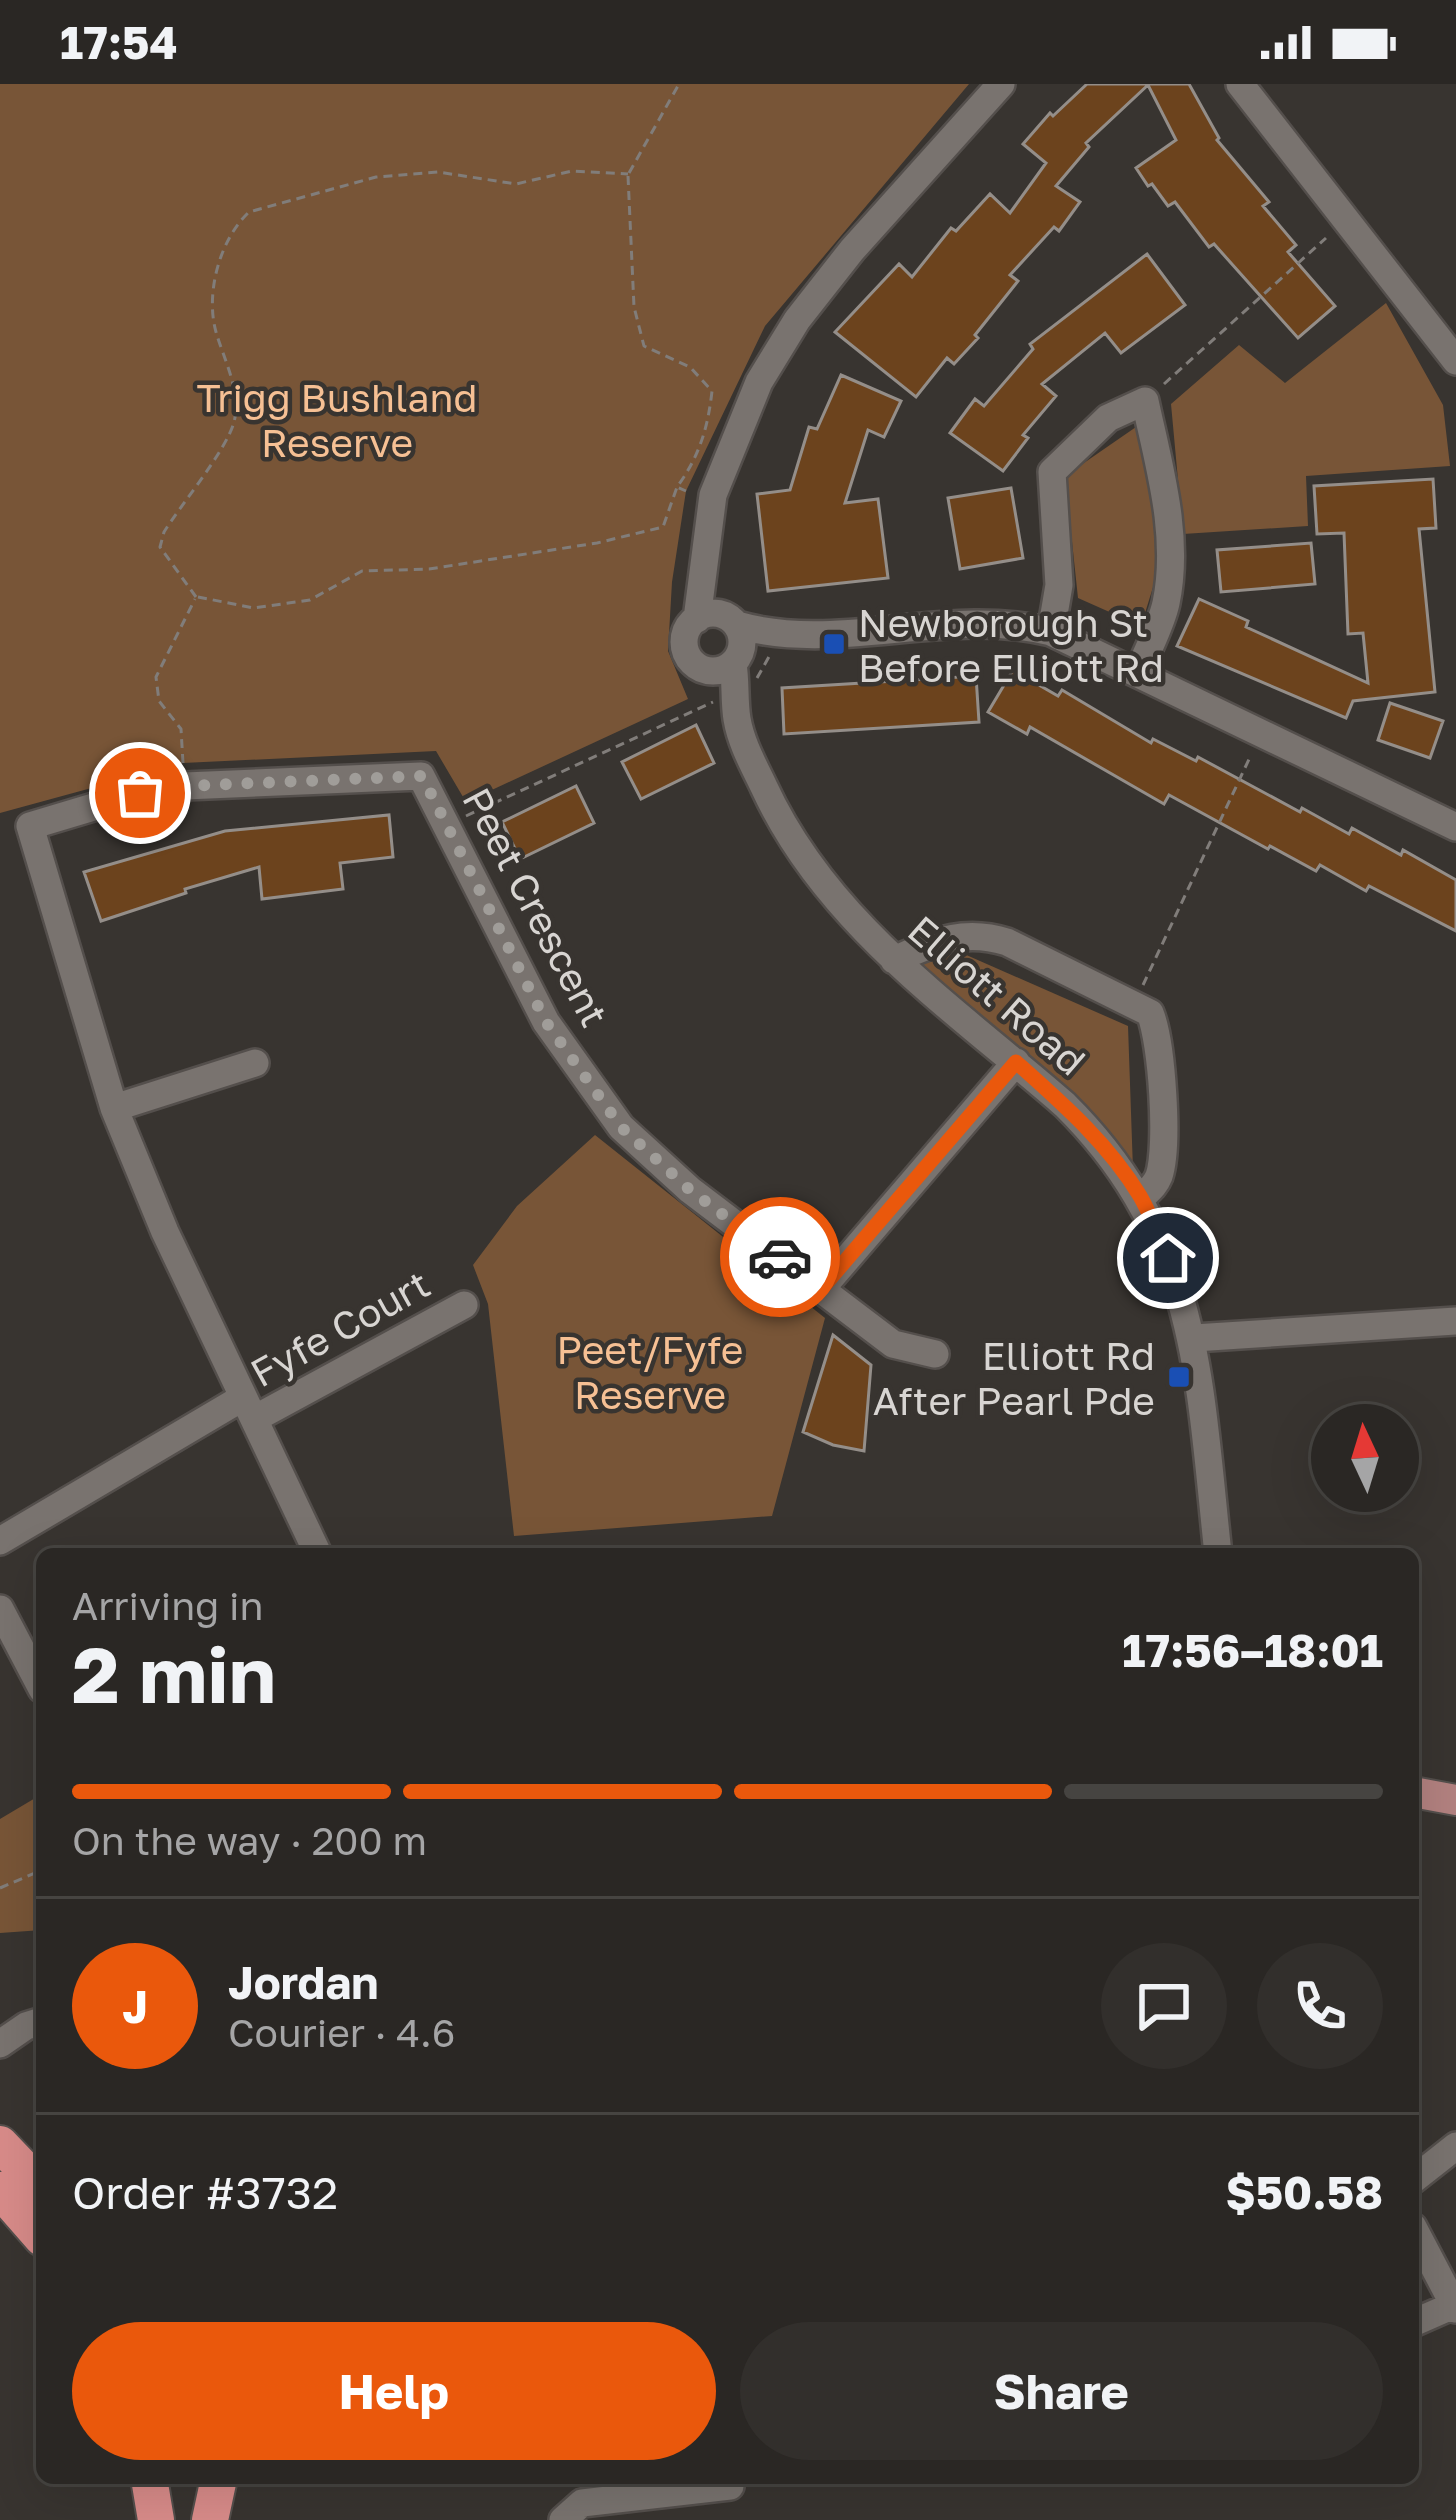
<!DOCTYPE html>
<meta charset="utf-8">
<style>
:root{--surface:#2a2724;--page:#322f2c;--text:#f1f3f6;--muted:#a5a5a6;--line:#464441;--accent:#ea580c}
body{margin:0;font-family:"Golos Text",sans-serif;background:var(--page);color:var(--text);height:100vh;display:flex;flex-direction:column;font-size:45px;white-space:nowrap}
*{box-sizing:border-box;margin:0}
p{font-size:39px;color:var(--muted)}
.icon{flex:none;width:66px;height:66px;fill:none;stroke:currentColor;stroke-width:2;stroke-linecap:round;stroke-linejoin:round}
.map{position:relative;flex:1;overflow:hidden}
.sheet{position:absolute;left:36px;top:1464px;width:1383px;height:936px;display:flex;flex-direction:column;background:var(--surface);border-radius:18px;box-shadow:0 12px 48px #0002,0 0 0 3px var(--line)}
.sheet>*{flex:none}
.needle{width:78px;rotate:356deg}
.controls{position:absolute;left:1311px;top:1320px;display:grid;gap:24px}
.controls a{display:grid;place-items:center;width:108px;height:108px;border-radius:50%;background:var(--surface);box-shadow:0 12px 48px #0002,0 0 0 3px var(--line);font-size:60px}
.pin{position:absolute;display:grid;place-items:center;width:102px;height:102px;color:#fff;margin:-51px;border:6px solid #fff;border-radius:50%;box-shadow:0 3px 12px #0007}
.courier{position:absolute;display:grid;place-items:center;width:120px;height:120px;margin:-60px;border:9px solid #ea580c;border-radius:50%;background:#fff;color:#222;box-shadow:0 3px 15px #0007}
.headline em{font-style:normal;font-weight:700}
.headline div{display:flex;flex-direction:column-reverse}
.headline{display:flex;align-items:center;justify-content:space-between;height:204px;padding:0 36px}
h1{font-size:78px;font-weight:700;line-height:90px}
.bar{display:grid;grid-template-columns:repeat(4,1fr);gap:18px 12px;align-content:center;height:144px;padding:0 36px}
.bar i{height:15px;border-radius:9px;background:var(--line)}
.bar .on{background:var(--accent)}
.bar p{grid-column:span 4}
.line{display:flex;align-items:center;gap:30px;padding:0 36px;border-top:3px solid var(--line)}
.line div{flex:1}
.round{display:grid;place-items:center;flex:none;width:126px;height:126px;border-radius:63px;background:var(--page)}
.action{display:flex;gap:24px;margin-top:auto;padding:24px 36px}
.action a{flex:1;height:138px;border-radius:72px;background:var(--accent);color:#fff;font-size:48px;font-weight:700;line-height:138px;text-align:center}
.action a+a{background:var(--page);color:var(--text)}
.status{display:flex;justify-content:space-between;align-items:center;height:84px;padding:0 60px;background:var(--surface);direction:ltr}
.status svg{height:33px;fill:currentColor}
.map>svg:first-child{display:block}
.green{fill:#785537}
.building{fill:#6c431d;stroke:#948e89;stroke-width:3}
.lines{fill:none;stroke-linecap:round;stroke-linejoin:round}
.minor-casing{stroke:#544f4c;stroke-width:32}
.major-casing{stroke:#544f4c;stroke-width:34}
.highway-casing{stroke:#544f4c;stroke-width:40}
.path{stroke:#817d7a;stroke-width:3;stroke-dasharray:9 6;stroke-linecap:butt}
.minor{stroke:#79736f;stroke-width:27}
.major{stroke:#b2817f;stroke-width:30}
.highway{stroke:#d88b89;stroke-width:36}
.done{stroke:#a09d99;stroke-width:12;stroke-dasharray:0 21.6}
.route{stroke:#ea580c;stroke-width:15}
.transit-dot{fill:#1a4fb4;stroke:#383430;stroke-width:4.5}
.labels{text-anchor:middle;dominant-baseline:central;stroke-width:9;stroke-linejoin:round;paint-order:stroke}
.park-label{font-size:39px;fill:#f6c094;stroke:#383430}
.poi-label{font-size:39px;fill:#d8d5d2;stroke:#383430;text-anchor:start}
.street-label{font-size:39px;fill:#d8d5d2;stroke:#383430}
</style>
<div class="status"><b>17:54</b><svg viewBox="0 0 49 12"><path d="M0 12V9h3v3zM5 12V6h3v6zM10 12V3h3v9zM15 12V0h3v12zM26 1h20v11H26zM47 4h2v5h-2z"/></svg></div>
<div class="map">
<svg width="1456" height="2436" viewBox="0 0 1456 2436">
<rect width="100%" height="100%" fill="#383430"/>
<path class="green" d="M 0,0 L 969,0 L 765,242 L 686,407 L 672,498 L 668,567 L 688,615 L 466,718 L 436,667 L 183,679 L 0,729 Z
M 1386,219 L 1443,321 L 1450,382 L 1306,392 L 1308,442 L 1183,450 L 1171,320 L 1239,261 L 1285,299 Z
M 1136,343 L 1163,471 L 1141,542 L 1078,514 L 1065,392 Z
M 955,866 L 1128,942 L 1133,1086 L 1081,1017 L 915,882 Z
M 595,1051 L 825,1234 L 772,1432 L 514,1452 L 488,1220 L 473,1181 L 517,1122 Z
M 42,1710 L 42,1846 L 0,1849 L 0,1735 Z"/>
<path class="building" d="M 1087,0 L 1189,0 L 1219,54 L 1217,56 L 1269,118 L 1263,122 L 1296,161 L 1288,168 L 1335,222 L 1298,254 L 1214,160 L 1209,163 L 1175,118 L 1168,122 L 1152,100 L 1148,102 L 1136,84 L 1176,56 L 1148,1 L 1086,59 L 1089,63 L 1056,102 L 1080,118 L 1059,147 L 1054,143 L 1010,191 L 1018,197 L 975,251 L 978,254 L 954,280 L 947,274 L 916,313 L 835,248 L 899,180 L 912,193 L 951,144 L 956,147 L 990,110 L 1010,129 L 1046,79 L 1023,60 L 1050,29 L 1053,32 Z
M 1147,170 L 1185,221 L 1121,269 L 1105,249 L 1042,300 L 1056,312 L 1023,351 L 1028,354 L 1003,387 L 950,349 L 975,315 L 984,322 L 1033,265 L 1030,260 Z
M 841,291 L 901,317 L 884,353 L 868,346 L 845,419 L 878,415 L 888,494 L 768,507 L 757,410 L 790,406 L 809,343 L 817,345 Z
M 1433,395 L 1436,444 L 1419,445 L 1435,608 L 1353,617 L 1346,634 L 1177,562 L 1199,515 L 1248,537 L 1246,543 L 1368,599 L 1363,549 L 1348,550 L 1344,449 L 1317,450 L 1314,402 Z
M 1011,404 L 1023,474 L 960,485 L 948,414 Z
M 1311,459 L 1315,500 L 1221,508 L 1217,466 Z
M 1013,586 L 1058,612 L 1062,606 L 1151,659 L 1153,655 L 1196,677 L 1198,673 L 1300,728 L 1302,724 L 1349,750 L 1352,744 L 1401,771 L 1403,766 L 1456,796 L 1456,847 L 1369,802 L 1366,807 L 1320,781 L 1316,787 L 1270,762 L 1268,765 L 1169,711 L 1164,720 L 1030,643 L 1027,650 L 988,628 Z
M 976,592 L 979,638 L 784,650 L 782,604 Z
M 1390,619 L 1443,637 L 1430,674 L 1378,656 Z
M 696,641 L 714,679 L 641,715 L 622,678 Z
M 576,702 L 594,739 L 520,775 L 502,738 Z
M 389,731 L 393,773 L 340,779 L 343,805 L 262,815 L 259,783 L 185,805 L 186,809 L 101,837 L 84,788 L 225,747 Z
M 833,1251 L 871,1281 L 864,1367 L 833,1361 L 803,1348 Z"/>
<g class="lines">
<defs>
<path id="minor" d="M 1240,0 L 1456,277
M684 558a29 29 0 1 1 58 0a29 29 0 1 1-58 0Z
M 697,535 L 713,411 L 759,298 L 797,236 L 852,166 L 1001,0
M 737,541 C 838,570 947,522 1051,548 L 1456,743
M 1051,548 L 1059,501 L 1052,388 L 1108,334 L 1145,317 C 1159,382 1180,452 1166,519 C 1161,542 1147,566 1139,588
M 733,580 C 736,598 734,617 737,635 C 741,659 754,682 764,703 C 827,840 955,925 1065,1021 C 1199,1154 1199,1295 1218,1470
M 894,876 C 935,858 963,844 1007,858 L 1150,929 C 1162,958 1169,1062 1159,1092 C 1155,1102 1149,1106 1141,1114
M 114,1024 L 255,979
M 822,1204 L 1016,978
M 1194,1254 L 1456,1237
M 254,1335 L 464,1221
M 0,1457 L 242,1314
M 318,1470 L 165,1148 L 114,1024 L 30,742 L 140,709 L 185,702 L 421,692 L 546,938 L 621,1043 L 690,1106 L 893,1260 L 935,1270
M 0,1525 L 42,1605
M 0,1960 L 26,1942 L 42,1937
M 1413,2096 L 1456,2062
M 1413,2143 L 1456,2225
M 1413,2239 L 1454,2221
M 563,2436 L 582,2419 L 730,2402"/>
<path id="major" d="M 1413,1708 L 1456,1716"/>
<path id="highway" d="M 0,2060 L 42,2104
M 0,2106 L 42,2154
M 149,2394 L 156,2436
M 210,2436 L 219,2394"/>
</defs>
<use href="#minor" class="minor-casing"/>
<use href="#major" class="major-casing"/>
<use href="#highway" class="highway-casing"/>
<path class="path" d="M 629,89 L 679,0
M 628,92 L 634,223 L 644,262 L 690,283 L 712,307 C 708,344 699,373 677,403 L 686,407
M 1164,300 L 1326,154
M 196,513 L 160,463 L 164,448 C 182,419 226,367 234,338 C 242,309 224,276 216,248 C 205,209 220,155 249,128 L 376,93 L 438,88 L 516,100 L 572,87 L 628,90
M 198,513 L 254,524 L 310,516 L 362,487 L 429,485 L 597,459 L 663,443 L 677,403
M 757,594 L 770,571
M 183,679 L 181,645 L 159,617 L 156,593 L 195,515
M 466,732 L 713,618
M 1143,901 L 1251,671
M 0,1804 L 42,1786"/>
<use href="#minor" class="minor"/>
<use href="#major" class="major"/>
<use href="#highway" class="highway"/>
</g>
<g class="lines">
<path class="done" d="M 140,709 L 185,702 L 422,692 L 546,938 L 621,1043 L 690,1106 L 780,1173"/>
<path class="route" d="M 780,1173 L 822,1204 L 1016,978 C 1062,1019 1108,1059 1140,1112 C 1151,1131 1159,1153 1168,1174"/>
</g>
<g class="transit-dot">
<rect x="822" y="548" width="24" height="24" rx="6"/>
<rect x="1167" y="1281" width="24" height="24" rx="6"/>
</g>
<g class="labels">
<g class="park-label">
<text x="337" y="313">Trigg Bushland<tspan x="337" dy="45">Reserve</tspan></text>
<text x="650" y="1265">Peet/Fyfe<tspan x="650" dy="45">Reserve</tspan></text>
</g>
<g class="poi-label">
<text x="858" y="538">Newborough St<tspan x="858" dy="45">Before Elliott Rd</tspan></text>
<text x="1155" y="1271" text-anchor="end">Elliott Rd<tspan x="1155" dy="45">After Pearl Pde</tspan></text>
</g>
<g class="street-label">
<text transform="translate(536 823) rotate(62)">Peet Crescent</text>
<text transform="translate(997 911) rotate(41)">Elliott Road</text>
<text transform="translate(340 1244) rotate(-29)">Fyfe Court</text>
</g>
</g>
</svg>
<div class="controls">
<a><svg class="needle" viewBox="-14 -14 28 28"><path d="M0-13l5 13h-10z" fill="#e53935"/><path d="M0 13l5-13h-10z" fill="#a5a5a6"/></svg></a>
</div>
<div class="pin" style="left:140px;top:709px;background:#ea580c"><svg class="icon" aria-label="bag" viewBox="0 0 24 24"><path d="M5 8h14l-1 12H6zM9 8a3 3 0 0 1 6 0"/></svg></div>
<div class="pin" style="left:1168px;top:1174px;background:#1f2937"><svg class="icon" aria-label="home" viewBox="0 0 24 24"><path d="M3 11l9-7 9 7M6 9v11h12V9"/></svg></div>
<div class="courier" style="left:780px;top:1173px"><svg class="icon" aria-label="car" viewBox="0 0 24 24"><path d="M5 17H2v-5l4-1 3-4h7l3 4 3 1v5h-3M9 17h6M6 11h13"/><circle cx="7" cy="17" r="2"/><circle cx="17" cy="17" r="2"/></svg></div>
<section class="sheet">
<div class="headline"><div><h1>2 min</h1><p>Arriving in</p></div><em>17:56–18:01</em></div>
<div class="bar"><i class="on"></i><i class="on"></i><i class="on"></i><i></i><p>On the way · 200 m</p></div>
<div class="line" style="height:216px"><b class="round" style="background:var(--accent);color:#fff">J</b><div><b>Jordan</b><p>Courier · 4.6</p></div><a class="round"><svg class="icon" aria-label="chat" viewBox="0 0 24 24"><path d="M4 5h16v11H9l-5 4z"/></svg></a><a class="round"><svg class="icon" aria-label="phone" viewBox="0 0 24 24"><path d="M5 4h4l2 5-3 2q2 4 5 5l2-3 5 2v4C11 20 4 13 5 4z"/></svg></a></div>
<div class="line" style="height:156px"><div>Order #3732</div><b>$50.58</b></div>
<div class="action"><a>Help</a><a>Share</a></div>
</section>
</div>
